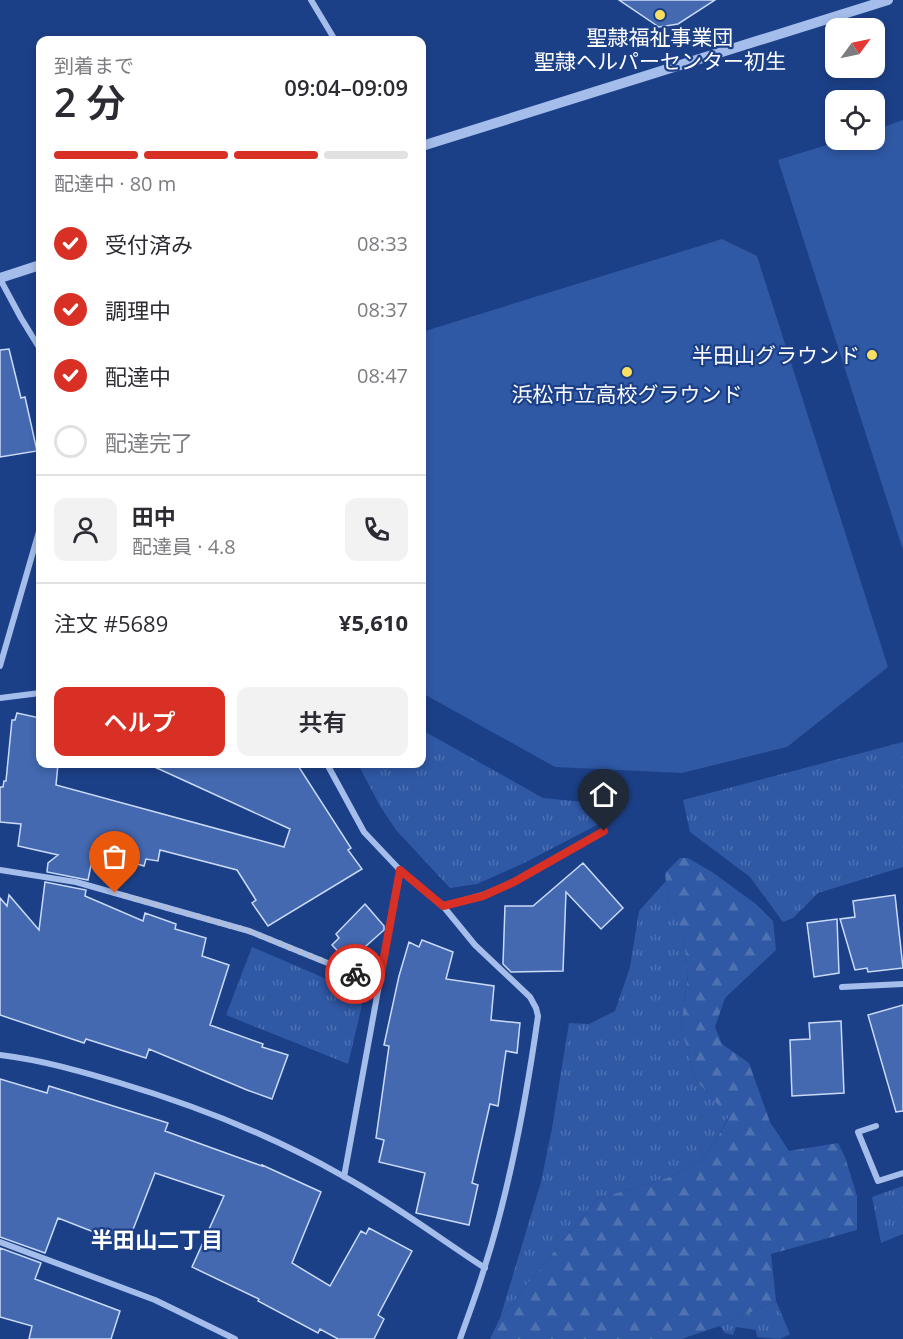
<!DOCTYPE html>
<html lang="ja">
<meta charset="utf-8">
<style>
:root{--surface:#fff;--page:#f2f2f3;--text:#2b2b33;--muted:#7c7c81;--line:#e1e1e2;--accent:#d93025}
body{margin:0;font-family:"Open Sans","Noto Sans JP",sans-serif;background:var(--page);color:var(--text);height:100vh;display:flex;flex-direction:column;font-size:22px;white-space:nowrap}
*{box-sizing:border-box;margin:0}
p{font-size:20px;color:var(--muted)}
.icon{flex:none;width:33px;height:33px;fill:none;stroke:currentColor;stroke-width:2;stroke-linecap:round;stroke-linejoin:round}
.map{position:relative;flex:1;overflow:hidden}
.details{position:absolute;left:36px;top:36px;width:390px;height:732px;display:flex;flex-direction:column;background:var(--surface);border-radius:12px;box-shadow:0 3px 9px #0003}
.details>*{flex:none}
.needle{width:39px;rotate:57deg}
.fabs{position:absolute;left:825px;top:18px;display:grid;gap:12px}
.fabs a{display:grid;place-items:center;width:60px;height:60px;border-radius:12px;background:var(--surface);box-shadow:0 3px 9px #0003;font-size:30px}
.pin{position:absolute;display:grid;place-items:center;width:51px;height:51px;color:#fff;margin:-62px -26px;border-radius:50% 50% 50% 0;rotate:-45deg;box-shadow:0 0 6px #0007}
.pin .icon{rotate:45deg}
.courier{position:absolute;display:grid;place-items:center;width:60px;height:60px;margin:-30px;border:4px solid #d93025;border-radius:50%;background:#fff;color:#222;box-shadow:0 2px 8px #0007}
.summary em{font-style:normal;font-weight:600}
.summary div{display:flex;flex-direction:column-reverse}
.summary{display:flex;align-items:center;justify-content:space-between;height:102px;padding:0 18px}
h1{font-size:39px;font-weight:600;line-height:45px}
.bar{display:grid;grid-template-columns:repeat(4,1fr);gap:9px 6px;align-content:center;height:72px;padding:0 18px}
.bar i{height:8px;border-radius:4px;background:var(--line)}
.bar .on{background:var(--accent)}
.bar p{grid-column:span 4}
.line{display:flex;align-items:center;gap:15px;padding:0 18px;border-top:2px solid var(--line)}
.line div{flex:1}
.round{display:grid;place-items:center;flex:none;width:63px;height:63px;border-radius:12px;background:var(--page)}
ol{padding:0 18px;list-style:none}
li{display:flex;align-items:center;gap:18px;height:66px}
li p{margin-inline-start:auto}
li .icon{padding:6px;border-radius:50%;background:var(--accent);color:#fff;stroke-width:4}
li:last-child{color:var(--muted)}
li i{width:33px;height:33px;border:3px solid var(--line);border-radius:50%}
.primary-button{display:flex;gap:12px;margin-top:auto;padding:12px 18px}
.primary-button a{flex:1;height:69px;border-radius:12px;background:var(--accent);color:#fff;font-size:24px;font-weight:600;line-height:69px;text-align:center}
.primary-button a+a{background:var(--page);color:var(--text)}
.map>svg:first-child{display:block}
.grass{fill:url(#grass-tufts)}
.forest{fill:url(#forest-firs)}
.green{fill:#2f58a5}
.building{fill:#4469b0;stroke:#c9daf8;stroke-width:1.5}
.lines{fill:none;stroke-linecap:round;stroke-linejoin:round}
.minor{stroke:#a4bdeb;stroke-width:6}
.tertiary{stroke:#a4bdeb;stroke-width:10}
.done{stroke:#b0bcd5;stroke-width:6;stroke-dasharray:0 10.8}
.route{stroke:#d93025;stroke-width:8}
.poi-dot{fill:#fcdf61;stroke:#1c4087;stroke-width:2}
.labels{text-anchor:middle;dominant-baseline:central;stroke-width:4.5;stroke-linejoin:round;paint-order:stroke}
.poi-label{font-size:21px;fill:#fff;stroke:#1c4087}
.neighbourhood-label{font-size:22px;font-weight:bold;fill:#fff;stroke:#1c4087}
</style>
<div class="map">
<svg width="903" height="1339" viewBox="0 0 903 1339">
<defs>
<pattern id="grass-tufts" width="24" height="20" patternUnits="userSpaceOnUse" patternTransform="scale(1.5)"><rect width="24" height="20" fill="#2f58a5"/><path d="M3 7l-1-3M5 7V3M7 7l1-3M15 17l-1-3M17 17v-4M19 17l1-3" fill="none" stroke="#4e71b2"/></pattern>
<pattern id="forest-firs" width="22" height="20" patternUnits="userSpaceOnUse" patternTransform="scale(1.5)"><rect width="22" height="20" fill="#2f58a5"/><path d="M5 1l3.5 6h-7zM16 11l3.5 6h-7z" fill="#4e71b2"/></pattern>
</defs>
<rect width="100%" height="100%" fill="#1c4087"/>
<path class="grass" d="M 422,730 L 543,798 L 584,802 L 618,801 L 624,811 L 522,864 L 477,884 L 450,888 L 396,830 L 380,806 L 358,764 L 422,764 Z
M 903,742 L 903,867 L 818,893 L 793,918 L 783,922 L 750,877 L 690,832 L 683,800 Z
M 666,881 L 668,900 L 683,932 L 688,974 L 681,1026 L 695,1079 L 729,1116 L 716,1140 L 701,1160 L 670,1177 L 597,1199 L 500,1318 L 541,1182 L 552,1128 L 569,1023 L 589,1024 L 615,1011 L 630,967 L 639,911 Z
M 252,947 L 352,990 L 362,1005 L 348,1064 L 226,1015 Z
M 903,1186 L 903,1234 L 881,1243 L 872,1197 Z
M 776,1301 L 790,1334 L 780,1339 L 757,1337 L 756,1330 L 736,1327 L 733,1335 L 725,1333 L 720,1326 Z"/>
<path class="forest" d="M 680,858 L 688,858 L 712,872 L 756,904 L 773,921 L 776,950 L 725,998 L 715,1027 L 722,1044 L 749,1063 L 770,1122 L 789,1151 L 838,1143 L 845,1157 L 857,1196 L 857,1230 L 771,1254 L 776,1301 L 720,1326 L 681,1339 L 490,1339 L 500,1318 L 597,1199 L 670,1177 L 701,1160 L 716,1140 L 729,1117 L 695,1079 L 681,1026 L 688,974 L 683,933 L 668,900 L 665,873 Z"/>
<path class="green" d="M 903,120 L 903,550 L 778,160 L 843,140 L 874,140 L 875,130 Z
M 722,239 L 757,256 L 888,667 L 787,747 L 682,773 L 555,767 L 422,693 L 422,332 Z"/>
<path class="building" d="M 619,0 L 715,0 L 678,24 L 659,27 Z
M 9,349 L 21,398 L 25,397 L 37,451 L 0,457 L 0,350 Z
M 17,713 L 40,718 L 40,764 L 58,764 L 56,785 L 284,847 L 290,829 L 148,764 L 297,764 L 351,848 L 348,850 L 362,869 L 268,926 L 252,903 L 256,900 L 237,870 L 160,850 L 158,861 L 146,859 L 144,866 L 94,851 L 88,880 L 47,872 L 48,863 L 58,855 L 18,846 L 21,824 L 0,822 L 0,787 L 3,787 L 4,781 L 6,781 L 12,720 L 15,720 Z
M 583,863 L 623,908 L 601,929 L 566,892 L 563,971 L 511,972 L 503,964 L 505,906 L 533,906 Z
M 45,882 L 86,890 L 85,896 L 143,921 L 145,913 L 176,924 L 175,929 L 206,938 L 202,956 L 229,965 L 210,1025 L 263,1044 L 262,1047 L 288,1055 L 272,1099 L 247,1090 L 149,1049 L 146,1058 L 86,1039 L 84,1043 L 0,1015 L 0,898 L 7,906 L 9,895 L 39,930 Z
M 895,895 L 903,968 L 868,972 L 867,968 L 855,970 L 840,919 L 855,917 L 853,901 Z
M 365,904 L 384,926 L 384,930 L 348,962 L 332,945 L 339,938 L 336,934 Z
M 837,919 L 839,973 L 814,977 L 807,923 Z
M 422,940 L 453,952 L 446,979 L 494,986 L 491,1020 L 520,1023 L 517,1053 L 506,1051 L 498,1106 L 490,1104 L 472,1183 L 478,1185 L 469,1225 L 416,1213 L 425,1173 L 379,1162 L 384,1140 L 376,1138 L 389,1046 L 384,1045 L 399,976 L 409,942 L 419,947 Z
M 903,1005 L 903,1111 L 896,1112 L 868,1015 Z
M 841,1021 L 844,1093 L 792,1096 L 790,1040 L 810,1039 L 809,1023 Z
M 0,1079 L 47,1093 L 49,1086 L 168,1123 L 165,1131 L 262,1166 L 262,1165 L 321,1192 L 292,1263 L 330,1286 L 361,1231 L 366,1234 L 369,1228 L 412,1251 L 378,1315 L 384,1319 L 374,1339 L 338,1339 L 320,1329 L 318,1333 L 258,1301 L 259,1299 L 192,1267 L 224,1196 L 155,1173 L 127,1245 L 58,1218 L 45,1253 L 0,1237 Z
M 0,1248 L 41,1263 L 35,1279 L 120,1311 L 111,1339 L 29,1339 L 32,1326 L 0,1317 Z"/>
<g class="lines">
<path class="minor" d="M 311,0 L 335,40
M 0,279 L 21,318 L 40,349
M 0,666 L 40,528
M 0,698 L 40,693
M 327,764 L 364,832 L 400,870 L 443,906 L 475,945 L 530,997 L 536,1008 L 538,1016 C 526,1101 510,1188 484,1269 C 477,1293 468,1316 460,1339
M 0,870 L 76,882 L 249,931 L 379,984
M 443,906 L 483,895 L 514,882 L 604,831
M 842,987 L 903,984
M 0,1055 C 41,1060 80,1071 120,1083 C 197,1106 273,1136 343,1176 C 391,1202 439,1238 485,1268
M 876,1126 L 858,1132 L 878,1181 L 903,1173
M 344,1177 L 400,870
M 0,1242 L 155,1300 L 235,1339"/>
<path class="tertiary" d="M 422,146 L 888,0
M 0,278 L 40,265"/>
</g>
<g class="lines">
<path class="done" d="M 115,893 L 249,931 L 355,974"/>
<path class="route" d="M 355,974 L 379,984 L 400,870 L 443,906 L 483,896 L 514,882 L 604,831"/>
</g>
<g class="poi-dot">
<circle cx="660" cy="15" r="6"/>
<circle cx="872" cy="355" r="6"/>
<circle cx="627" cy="372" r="6"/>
</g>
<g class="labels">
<g class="poi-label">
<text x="660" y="37">聖隷福祉事業団<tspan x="660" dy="24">聖隷ヘルパーセンター初生</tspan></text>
<text x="860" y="355" text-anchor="end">半田山グラウンド</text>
<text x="627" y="394">浜松市立高校グラウンド</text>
</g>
<g class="neighbourhood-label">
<text x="157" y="1239">半田山二丁目</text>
</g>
</g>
</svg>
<div class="fabs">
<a><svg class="needle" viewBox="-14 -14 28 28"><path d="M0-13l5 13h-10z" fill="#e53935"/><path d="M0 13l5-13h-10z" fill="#7c7c81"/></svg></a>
<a><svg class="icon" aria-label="locate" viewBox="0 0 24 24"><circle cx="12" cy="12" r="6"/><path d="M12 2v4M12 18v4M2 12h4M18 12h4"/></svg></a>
</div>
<div class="pin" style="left:115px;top:893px;background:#ea580c"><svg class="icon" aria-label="bag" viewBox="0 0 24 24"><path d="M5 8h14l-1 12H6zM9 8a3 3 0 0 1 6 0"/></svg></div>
<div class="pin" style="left:604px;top:831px;background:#1f2937"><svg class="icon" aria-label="home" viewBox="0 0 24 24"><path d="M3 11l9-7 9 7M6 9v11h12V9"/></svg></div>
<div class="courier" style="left:355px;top:974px"><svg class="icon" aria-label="bike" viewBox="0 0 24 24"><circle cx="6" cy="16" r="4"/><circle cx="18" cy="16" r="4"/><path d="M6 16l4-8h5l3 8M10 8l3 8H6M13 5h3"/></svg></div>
<section class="details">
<div class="summary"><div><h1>2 分</h1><p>到着まで</p></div><em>09:04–09:09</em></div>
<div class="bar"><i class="on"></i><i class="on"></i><i class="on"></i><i></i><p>配達中 · 80 m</p></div>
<ol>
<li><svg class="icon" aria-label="check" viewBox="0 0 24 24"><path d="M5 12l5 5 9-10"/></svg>受付済み<p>08:33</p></li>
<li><svg class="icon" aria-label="check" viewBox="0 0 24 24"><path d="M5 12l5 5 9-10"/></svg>調理中<p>08:37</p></li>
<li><svg class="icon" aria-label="check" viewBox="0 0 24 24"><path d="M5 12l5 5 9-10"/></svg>配達中<p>08:47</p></li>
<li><i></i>配達完了</li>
</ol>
<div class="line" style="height:108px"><a class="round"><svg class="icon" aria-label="person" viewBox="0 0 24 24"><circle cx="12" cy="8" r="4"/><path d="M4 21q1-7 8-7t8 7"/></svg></a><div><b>田中</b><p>配達員 · 4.8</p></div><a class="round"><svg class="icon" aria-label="phone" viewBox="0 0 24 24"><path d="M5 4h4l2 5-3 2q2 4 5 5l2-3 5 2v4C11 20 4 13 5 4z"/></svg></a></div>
<div class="line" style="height:78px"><div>注文 #5689</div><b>¥5,610</b></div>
<div class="primary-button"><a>ヘルプ</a><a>共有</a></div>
</section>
</div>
